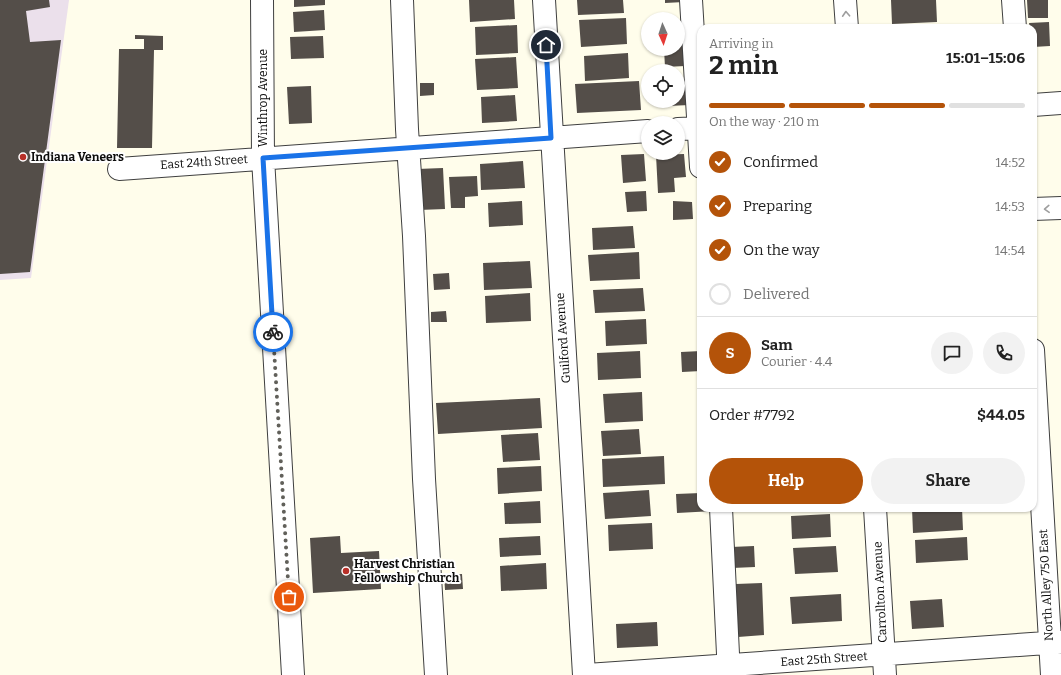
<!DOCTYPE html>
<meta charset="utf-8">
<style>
:root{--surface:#fff;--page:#f2f2f2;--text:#222;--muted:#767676;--line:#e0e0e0;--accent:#b45309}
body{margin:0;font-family:Bitter,serif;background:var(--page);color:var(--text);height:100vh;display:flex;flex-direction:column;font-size:15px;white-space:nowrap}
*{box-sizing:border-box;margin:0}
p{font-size:13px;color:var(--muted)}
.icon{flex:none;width:22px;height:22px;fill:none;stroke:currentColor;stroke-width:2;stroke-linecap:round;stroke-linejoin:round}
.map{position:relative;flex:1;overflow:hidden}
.side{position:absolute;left:697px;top:24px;width:340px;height:488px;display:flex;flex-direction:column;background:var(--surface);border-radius:12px;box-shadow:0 1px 3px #0004}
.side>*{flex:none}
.needle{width:26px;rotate:177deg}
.controls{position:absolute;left:641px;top:12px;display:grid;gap:8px}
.controls a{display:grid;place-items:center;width:44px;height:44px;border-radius:50%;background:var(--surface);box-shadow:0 1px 3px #0004;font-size:20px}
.pin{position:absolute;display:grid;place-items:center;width:34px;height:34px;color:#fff;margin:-17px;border:2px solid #fff;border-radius:50%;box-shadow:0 1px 4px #0007}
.courier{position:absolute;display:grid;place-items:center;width:40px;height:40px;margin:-20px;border:3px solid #1a73e8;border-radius:50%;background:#fff;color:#222;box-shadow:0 1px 5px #0007}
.overview em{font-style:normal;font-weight:700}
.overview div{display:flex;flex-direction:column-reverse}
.overview{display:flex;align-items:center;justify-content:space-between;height:68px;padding:0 12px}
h1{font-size:26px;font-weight:700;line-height:30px}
.bar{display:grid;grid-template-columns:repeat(4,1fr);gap:6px 4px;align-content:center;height:48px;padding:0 12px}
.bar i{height:5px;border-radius:3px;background:var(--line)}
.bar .selected{background:var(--accent)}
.bar p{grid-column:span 4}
.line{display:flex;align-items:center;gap:10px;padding:0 12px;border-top:1px solid var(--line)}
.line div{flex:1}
.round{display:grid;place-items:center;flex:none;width:42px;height:42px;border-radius:21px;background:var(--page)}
ol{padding:0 12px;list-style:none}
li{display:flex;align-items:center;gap:12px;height:44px}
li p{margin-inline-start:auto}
li .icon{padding:4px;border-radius:50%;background:var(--accent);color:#fff;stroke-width:4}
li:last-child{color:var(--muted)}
li i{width:22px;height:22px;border:2px solid var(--line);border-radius:50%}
.cta{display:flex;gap:8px;margin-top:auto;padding:8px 12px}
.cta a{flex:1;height:46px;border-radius:24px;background:var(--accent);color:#fff;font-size:16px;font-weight:700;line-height:46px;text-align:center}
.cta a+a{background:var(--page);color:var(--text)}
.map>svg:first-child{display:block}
.industrial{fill:#ebe0eb}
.building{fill:#544e49}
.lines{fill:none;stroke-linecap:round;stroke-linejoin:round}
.minor-casing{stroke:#3f3f3f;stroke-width:24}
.minor{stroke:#fff;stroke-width:22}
.oneway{stroke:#9e9e9e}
.done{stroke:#61605a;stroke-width:4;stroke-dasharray:0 7.2}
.route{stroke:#1a73e8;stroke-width:5}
.poi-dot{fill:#b83028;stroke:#fff;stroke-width:1.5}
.labels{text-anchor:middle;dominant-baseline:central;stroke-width:4;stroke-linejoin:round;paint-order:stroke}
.street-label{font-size:12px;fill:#0c0c0c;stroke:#fff}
.poi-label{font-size:12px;font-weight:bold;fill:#0c0c0c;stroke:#fff;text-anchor:start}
</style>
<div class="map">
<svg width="1061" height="675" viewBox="0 0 1061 675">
<rect width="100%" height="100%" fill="#fffdeb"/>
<path class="industrial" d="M 0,0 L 69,0 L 31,278 L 0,280 Z"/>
<path class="building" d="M 0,0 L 49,0 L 50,7 L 26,11 L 30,42 L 61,40 L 30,272 L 0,274 Z
M 294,0 L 325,0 L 325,5 L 294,7 Z
M 469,0 L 514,0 L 515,19 L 470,22 Z
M 577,0 L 623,0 L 624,13 L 578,15 Z
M 665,0 L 684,0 L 684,2 L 665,3 Z
M 891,0 L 936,0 L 937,22 L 892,24 Z
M 1027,0 L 1048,0 L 1048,18 L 1028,18 Z
M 324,10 L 325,30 L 294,32 L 293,12 Z
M 626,18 L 627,44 L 581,47 L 579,20 Z
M 1049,22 L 1050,46 L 1033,47 L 1033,28 L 1030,28 L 1029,23 Z
M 517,25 L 518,53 L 476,55 L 475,27 Z
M 135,35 L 163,36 L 163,50 L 154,50 L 152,148 L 117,148 L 119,49 L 144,49 L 144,39 L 135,39 Z
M 323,36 L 324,58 L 291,59 L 290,37 Z
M 678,43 L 683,43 L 685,66 L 665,67 L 664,49 L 678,49 Z
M 628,53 L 629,78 L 585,81 L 584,56 Z
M 516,57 L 518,88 L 477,90 L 475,59 Z
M 678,80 L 689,80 L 690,105 L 667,106 L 667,101 L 678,101 Z
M 639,81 L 641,110 L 577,113 L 575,84 Z
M 420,83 L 434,83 L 434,95 L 420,96 Z
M 311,86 L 312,123 L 289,124 L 287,87 Z
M 515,95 L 517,121 L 482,123 L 481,97 Z
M 644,154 L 646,181 L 623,183 L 621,155 Z
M 684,154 L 686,177 L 674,178 L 675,192 L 658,193 L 656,155 Z
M 523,161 L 525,188 L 481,190 L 480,164 Z
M 443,168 L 445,209 L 419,210 L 417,169 Z
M 477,176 L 478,196 L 465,197 L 465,208 L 451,208 L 449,177 Z
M 646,191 L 647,211 L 627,212 L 625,192 Z
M 522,201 L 523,225 L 489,227 L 488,203 Z
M 673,201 L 692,202 L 693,219 L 673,220 Z
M 633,226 L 635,248 L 593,250 L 592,228 Z
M 639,252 L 640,279 L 590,281 L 588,255 Z
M 530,261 L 532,288 L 484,290 L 483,263 Z
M 449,273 L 450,289 L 434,290 L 433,274 Z
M 643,288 L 645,311 L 595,313 L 593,290 Z
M 530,293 L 531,321 L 486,323 L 485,296 Z
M 446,311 L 447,322 L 431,322 L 431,312 Z
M 646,319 L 647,344 L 606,346 L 605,321 Z
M 640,351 L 641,378 L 598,380 L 597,353 Z
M 701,351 L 701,371 L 682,372 L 681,352 Z
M 642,392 L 643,421 L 605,423 L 603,394 Z
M 540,398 L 542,428 L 438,434 L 436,403 Z
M 639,429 L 641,454 L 603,456 L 601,431 Z
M 538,433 L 540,460 L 503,462 L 501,435 Z
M 664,456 L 665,484 L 603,487 L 602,459 Z
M 541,466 L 542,491 L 498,494 L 497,468 Z
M 649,490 L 651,516 L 605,519 L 603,493 Z
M 701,493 L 701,508 L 714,508 L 714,511 L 677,513 L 676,494 Z
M 540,501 L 541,523 L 505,524 L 504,503 Z
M 912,508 L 962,508 L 963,530 L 913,533 Z
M 830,514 L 831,537 L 792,539 L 791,516 Z
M 652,523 L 653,549 L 609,551 L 608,525 Z
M 340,536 L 341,553 L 379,551 L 381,589 L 313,593 L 310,538 Z
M 540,536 L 541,555 L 500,557 L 499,538 Z
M 967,537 L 968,560 L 916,563 L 915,540 Z
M 754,546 L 755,567 L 732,568 L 731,547 Z
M 836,546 L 838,572 L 795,574 L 793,548 Z
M 546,563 L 547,589 L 501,591 L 500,566 Z
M 462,574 L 463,589 L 445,590 L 444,575 Z
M 762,583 L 764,635 L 738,637 L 736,584 Z
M 841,594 L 842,621 L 792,624 L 790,597 Z
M 942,599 L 944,627 L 912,629 L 910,601 Z
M 657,622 L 658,646 L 617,648 L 616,624 Z"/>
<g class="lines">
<defs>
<path id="minor" d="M 262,0 L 263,158 L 293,675
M 402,0 L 407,129 L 414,236 L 424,479 L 436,675
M 544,0 L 584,675
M 691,0 L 701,167
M 845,0 L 847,28
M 1013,0 L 1015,28
M 1033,105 L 1061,103
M 678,129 L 701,128
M 119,169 L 648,131
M 1033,209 L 1061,208
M 1033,350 L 1052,675
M 721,508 L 729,675
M 875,508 L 885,675
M 587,675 L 1061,642"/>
</defs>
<use href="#minor" class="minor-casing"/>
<use href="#minor" class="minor"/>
</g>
<defs><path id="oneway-chevron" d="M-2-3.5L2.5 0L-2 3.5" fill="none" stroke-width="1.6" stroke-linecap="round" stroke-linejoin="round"/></defs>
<g class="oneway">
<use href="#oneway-chevron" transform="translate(846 14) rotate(-93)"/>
<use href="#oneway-chevron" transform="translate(1047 209) rotate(177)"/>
</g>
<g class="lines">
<path class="done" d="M 273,332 L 289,597"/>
<path class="route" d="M 273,332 L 263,158 L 551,138 L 546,45"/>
</g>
<g class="poi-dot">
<circle cx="23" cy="157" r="4"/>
<circle cx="346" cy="571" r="4"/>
</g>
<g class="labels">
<g class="street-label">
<text transform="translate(263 98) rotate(-90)">Winthrop Avenue</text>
<text transform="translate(204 162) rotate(-4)">East 24th Street</text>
<text transform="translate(563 338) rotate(-94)">Guilford Avenue</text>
<text transform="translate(1046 585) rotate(-93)">North Alley 750 East</text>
<text transform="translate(880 592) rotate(-93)">Carrollton Avenue</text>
<text transform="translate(824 659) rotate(-4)">East 25th Street</text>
</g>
<g class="poi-label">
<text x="31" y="157">Indiana Veneers</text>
<text x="354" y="564">Harvest Christian<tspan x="354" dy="14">Fellowship Church</tspan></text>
</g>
</g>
</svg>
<div class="controls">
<a><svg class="needle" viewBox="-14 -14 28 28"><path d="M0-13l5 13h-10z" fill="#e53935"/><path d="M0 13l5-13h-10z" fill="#767676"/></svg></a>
<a><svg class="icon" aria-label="locate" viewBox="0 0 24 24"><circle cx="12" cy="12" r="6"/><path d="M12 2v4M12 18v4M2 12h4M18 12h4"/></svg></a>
<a><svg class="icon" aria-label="layers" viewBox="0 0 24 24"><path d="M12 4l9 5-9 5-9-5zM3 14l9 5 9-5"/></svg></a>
</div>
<div class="pin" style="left:289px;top:597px;background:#ea580c"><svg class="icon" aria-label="bag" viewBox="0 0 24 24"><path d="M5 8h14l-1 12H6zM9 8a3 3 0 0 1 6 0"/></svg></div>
<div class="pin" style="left:546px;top:45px;background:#1f2937"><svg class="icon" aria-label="home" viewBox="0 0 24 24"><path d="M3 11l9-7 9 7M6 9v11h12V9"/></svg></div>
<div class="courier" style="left:273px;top:332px"><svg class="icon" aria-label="bike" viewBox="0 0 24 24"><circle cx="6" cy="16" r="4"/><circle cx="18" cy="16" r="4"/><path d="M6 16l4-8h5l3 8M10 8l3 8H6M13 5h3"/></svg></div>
<section class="side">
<div class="overview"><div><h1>2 min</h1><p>Arriving in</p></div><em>15:01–15:06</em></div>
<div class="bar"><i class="selected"></i><i class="selected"></i><i class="selected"></i><i></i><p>On the way · 210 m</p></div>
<ol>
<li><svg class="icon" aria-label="check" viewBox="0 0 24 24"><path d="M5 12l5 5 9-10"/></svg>Confirmed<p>14:52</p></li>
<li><svg class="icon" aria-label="check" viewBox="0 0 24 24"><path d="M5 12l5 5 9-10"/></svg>Preparing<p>14:53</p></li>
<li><svg class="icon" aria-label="check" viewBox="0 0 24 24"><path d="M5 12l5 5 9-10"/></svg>On the way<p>14:54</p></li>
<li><i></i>Delivered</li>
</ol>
<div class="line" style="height:72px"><b class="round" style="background:var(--accent);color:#fff">S</b><div><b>Sam</b><p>Courier · 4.4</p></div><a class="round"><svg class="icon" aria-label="chat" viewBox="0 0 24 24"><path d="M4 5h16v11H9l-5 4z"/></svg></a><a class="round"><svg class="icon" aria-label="phone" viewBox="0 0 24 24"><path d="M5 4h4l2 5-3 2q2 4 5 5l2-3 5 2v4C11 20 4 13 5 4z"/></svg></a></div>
<div class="line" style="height:52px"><div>Order #7792</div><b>$44.05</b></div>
<div class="cta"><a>Help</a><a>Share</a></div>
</section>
</div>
